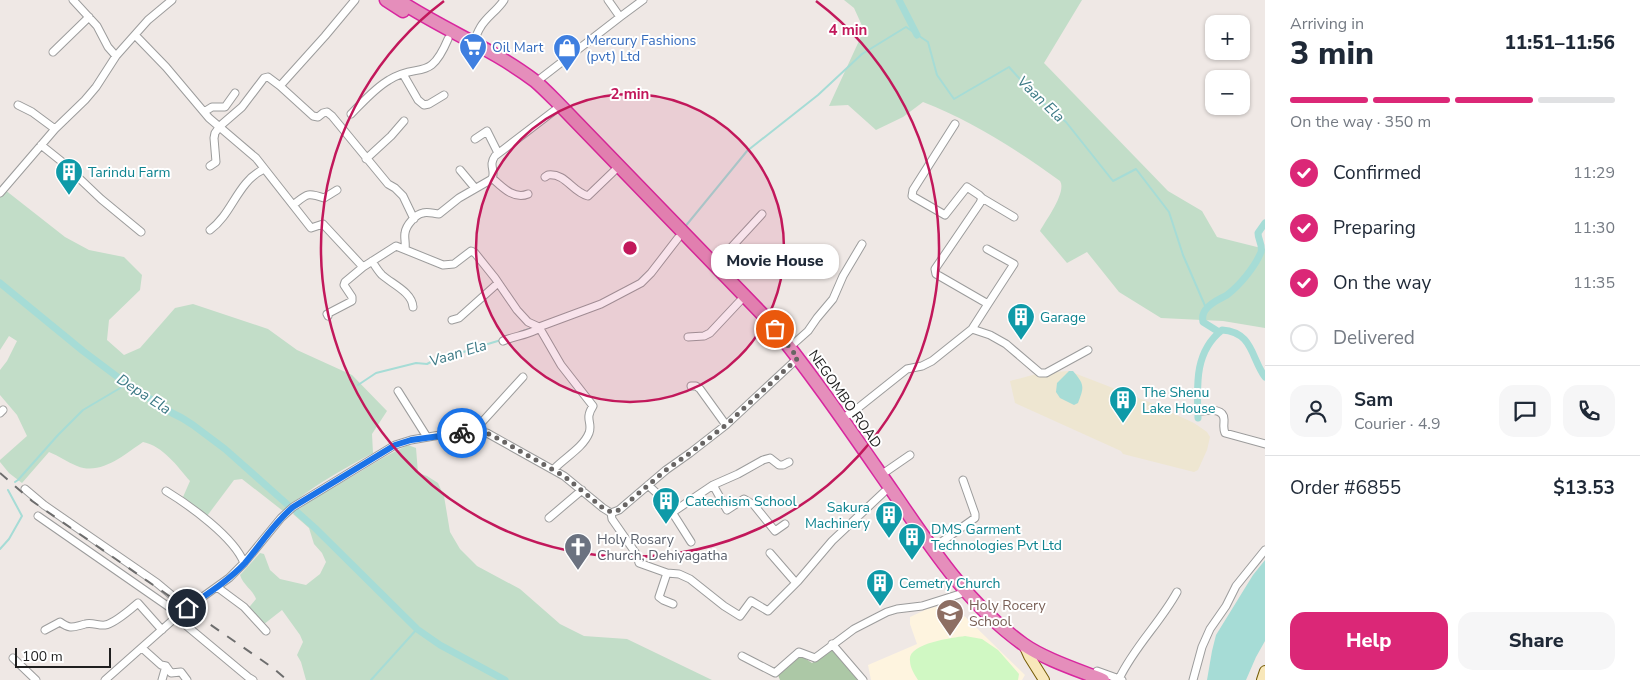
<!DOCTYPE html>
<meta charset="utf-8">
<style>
:root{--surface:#fff;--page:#f6f6f7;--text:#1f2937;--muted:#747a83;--line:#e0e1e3;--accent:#db2777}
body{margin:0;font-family:"Nunito Sans",sans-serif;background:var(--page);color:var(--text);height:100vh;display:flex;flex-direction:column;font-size:19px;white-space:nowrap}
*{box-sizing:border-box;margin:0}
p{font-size:16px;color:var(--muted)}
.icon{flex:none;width:28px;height:28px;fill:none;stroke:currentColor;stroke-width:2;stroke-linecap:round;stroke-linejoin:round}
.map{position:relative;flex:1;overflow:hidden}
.sheet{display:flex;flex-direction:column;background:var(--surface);width:375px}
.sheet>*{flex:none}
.fabs{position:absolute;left:1205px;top:15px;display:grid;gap:10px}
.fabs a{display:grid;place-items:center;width:45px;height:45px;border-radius:10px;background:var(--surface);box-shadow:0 1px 4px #0004;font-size:25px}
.scale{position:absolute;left:15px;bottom:12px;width:96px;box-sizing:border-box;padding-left:5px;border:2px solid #1f1f1f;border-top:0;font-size:14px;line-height:18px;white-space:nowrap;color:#1f1f1f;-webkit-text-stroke:4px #fff;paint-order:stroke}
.pin{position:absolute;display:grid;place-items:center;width:42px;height:42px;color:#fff;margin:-21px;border:2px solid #fff;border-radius:50%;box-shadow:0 1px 5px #0007}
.courier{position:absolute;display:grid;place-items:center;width:50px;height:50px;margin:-25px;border:4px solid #1a73e8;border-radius:50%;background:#fff;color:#222;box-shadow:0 1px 6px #0007}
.bubble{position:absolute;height:35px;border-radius:15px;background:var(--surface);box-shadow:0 1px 4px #0004;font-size:16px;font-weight:800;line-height:35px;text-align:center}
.overview em{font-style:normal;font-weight:800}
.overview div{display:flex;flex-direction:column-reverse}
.overview{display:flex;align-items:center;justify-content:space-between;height:85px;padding:0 25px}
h1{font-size:32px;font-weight:800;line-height:38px}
.bar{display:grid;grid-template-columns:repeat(4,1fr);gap:8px 5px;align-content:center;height:60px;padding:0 25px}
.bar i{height:6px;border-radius:4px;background:var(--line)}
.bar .on{background:var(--accent)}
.bar p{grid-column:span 4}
.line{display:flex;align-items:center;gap:12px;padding:0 25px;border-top:1px solid var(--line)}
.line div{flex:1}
.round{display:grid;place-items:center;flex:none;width:52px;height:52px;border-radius:15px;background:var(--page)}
ol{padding:0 25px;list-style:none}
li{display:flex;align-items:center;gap:15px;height:55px}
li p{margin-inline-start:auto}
li .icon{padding:5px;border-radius:50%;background:var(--accent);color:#fff;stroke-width:4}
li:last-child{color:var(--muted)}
li i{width:28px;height:28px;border:2px solid var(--line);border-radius:50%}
.primary-button{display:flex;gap:10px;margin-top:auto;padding:10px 25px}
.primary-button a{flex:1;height:58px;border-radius:15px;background:var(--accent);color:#fff;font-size:20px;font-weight:800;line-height:58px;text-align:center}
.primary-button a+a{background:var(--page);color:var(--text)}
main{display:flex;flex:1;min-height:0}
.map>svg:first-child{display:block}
.education{fill:#fef4df}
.farmland{fill:#eee6d1}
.wetland{fill:#c2ddc8}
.cemetery{fill:#acc8a6}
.park{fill:#d0f8c3}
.water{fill:#a6dcd6}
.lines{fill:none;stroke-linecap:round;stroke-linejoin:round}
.stream{stroke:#a6dcd6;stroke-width:2}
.canal{stroke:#a6dcd6;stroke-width:7}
.street-casing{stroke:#9c9c9c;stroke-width:9}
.secondary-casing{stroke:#755c07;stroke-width:12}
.highway-casing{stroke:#d8279f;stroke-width:15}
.street{stroke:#fff;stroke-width:7}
.secondary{stroke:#f8e7ba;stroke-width:10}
.highway{stroke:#e58ebb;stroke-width:12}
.rail{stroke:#6d6d6d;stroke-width:2;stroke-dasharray:10 10;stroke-linecap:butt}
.done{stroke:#686564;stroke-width:5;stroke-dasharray:0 9}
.route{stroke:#1a73e8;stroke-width:6}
.ring{fill:none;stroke:#c2185b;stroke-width:2.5}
.labels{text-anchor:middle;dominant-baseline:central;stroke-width:4;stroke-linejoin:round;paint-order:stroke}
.shop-label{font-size:14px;fill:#366cbe;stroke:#fff;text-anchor:start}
.culture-label{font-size:14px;fill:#0d838f;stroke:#fff;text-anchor:start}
.street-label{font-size:14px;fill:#1f1f1f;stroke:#fff}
.worship-label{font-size:14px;fill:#5b616d;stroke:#fff;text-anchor:start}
.education-label{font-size:14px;fill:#785e54;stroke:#fff;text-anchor:start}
.water-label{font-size:15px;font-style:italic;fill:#3d7a86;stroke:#fff}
.centre{fill:#c2185b;stroke:#fff;stroke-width:2.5}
.ring-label{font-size:15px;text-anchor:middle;font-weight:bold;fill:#c2185b;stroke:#fff;stroke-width:4;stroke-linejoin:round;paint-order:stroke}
</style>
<main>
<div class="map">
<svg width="1265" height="680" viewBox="0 0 1265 680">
<rect width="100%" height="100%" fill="#efe8e5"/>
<path class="education" d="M 951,603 L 1025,675 L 1022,680 L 871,680 L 868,665 L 917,644 L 910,624 L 910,617 L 927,609 Z"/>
<path class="farmland" d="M 1069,371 L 1149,402 L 1194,423 L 1207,432 L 1210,437 L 1207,450 L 1198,470 L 1194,472 L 1190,471 L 1123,454 L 1121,451 L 1015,403 L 1010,381 L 1040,373 Z"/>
<path class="wetland" d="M 844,0 L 1082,0 L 1044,63 L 1168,191 L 1202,211 L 1217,237 L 1265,249 L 1265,328 L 1223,321 L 1161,318 L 1119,292 L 1087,252 L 1067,263 L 1040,231 C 1046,220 1067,192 1060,181 C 1017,150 972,121 923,102 L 903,117 L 876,130 L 848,105 L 829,106 L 864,30 L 854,8 Z
M 0,186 L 65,237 L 89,250 L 124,257 L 142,275 L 140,290 L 109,320 L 107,340 L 124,355 L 140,348 L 175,308 L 193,304 L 268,329 L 297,350 L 352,375 L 387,411 L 372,434 L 373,453 C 341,470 311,487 283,511 L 242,479 L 234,480 L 207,516 L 183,497 L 190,481 C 177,466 163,446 143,442 C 125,454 101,476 77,466 C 67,462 59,456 49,452 L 22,483 L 9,473 L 0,462 L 0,460 L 27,436 L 17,415 L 0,395 L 0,370 L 7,361 L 17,341 L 9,336 L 0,350 Z
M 408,445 L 416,448 L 418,473 L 427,476 L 438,483 L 444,496 L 450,532 L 460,549 L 477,566 L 520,589 L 560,624 L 584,636 L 627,639 L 712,680 L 306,680 L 301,662 L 297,655 L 303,642 L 300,635 L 282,610 L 259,628 L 246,611 L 256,599 C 253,590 243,585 240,575 L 260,553 L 264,554 L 270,570 L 280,579 L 306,585 L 320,574 L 326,562 L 322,553 L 314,544 L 309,528 L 293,514 C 309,500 328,490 346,480 C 367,468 386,455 408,445 Z"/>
<path class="cemetery" d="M 829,650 L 833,651 L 860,680 L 780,680 L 778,675 L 798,656 L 803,657 L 812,663 Z"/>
<path class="park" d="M 965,636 L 982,639 L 998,650 L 1019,674 L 1018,680 L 918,680 C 915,675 910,668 910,661 C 907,643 952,638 965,636 Z"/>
<path class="water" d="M 1069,371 L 1073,371 C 1085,385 1084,387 1078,403 L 1074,405 L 1060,398 L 1056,392 L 1057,383 Z
M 1265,560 L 1265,641 L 1256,657 L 1246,680 L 1207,680 L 1212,651 L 1216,635 L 1253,575 Z"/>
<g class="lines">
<path class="stream" d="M 684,228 L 747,151 L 818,95 L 862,54 L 906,27 L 928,42 L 937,75 L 954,99 L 1009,67 L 1037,98 L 1066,122 L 1113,181 L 1136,169 L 1169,212 L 1183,255 L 1206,308
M 637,282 L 644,275
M 520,332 L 529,329
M 358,385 L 376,373 L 416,363 L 427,364 L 442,356 L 453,357 L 468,350 L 501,340
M 15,482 L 18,480 L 58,435 L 83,410 L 127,384
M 0,549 L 9,539 L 22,516 L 8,490
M 371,680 L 417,629"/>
<path class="canal" d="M 899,0 L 917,35
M 0,283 L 83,351 L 127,384 L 172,413 L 182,418 L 193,425 L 225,449 L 288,505
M 1219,332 L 1203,322 C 1202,317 1203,312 1207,308 C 1212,302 1220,299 1227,295 C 1240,285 1255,267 1261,252 C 1263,245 1258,240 1258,233 L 1265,223
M 1198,418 C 1197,386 1194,352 1222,330 C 1253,332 1251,358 1265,377
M 296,511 L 315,528 L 417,629 L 440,645 L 505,680"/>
<defs>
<path id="street" d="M 73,0 L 97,26 L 108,47 L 116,56
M 620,17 L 643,0
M 135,35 L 166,67 L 209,118 L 256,158 L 311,228 L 323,224 L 363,267 L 396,246 L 443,265 L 454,264 L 471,251 L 475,253 L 495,278 L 517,310 L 528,322 L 539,327 L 561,365 L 593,406 C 584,420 593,422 589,433 C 583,448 564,458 553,470
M 473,44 C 475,39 477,33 480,28 C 486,17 497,11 504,0
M 53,52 L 89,17
M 403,74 L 418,100 L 424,105 L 429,104 L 444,95
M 536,82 L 620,17 L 608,0
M 280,86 L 325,36 L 355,0
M 18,105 L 32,112 L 55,129
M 204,112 L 212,107 L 225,107 L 235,93
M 351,114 C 363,102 375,88 389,80 C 419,61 429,84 448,39
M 475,139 L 487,131 L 498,153
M 41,145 L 61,161 L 101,199 L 141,232
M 366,159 L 391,136 L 404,121
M 210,166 L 216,162 L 214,138 L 215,133 L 220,126 L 242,107 L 264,78 L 268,77 L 280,86 L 313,116 L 318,117 L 323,113 L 327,112 L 332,116 L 388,184 L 395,188 L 403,196 L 414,219
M 460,170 L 475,188
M 545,177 L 548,175 C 566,173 572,192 588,196 L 614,171
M 492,178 C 502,187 514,200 528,194
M 0,193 L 55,129 L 85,100 L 96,87 L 116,56 L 148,20 L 172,0
M 982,198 L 1014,217
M 293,205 C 307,194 307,192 324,198 L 337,190
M 210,230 C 233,213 237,182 264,169
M 405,249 C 406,243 404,238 405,233 C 406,225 416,214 423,213 C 428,211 434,214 439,214 L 459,198 L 492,179 C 496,170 488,166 495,156 L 555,110
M 987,249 L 1014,264 L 988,304
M 372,261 C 375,266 378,271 382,275 C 392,284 412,292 413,307
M 715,265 L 762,214
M 328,316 L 327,314 L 352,301 L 352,297 L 344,285 L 345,282 L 363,267
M 452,320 L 459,318 L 498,283
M 539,327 L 601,304 L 641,283 L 651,273 L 678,238
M 972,329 L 990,335 L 1006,344 L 1040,373 L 1046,373 L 1088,350
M 688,337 L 704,336 L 710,333 L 740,301
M 503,341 C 515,336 528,335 540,328
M 790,347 L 808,331 L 817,318 L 833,299 L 843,276 L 862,244
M 691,386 L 696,386 L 700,389 L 726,425
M 398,391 L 427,437
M 1202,411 C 1210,410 1225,408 1224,421 C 1224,426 1223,428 1225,433 L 1265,444
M 0,413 L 3,410
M 841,419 L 853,412 L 907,369 L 922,366 L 932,361 L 972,329 L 988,304 L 936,274 L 935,269 L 980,203 L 982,198 L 979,195 L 967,187 L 945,215 L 912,196 L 913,190 L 955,124
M 473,432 L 523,377
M 881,475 L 910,455
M 648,485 L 665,501 L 691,542
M 713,485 L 727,510 L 744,499 L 754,505 L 775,531 L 785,524
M 25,489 L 44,505 L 157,583 L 187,608
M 166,491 C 189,505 234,537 244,563
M 673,512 L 713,485 L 738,474 L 763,460 L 770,458 L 779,465 L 783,465 L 789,462
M 611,513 L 612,519 L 637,555 L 639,563 L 667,573 L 679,574 L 690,579 L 724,606 L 740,616 L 751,601 L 768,611 L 798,581 L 832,541 L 884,492
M 38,516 L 179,614
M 549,518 L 582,490
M 933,548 L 975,518 L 975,514 L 963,480
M 770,553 L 796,583
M 667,573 L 659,597 L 663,600 L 673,604
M 217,587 L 244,607 L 266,631
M 176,617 L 248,677 L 253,680
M 45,630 L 60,622 C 71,630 73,627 85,624 C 92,622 99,626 105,625 C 114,624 131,609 138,603 L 162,630
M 832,644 L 863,680
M 142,648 L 161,665 L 166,666 L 171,673 L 181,672 L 187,680
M 742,656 L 775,673 L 799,652 L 815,658 L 854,629 L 887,612 L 897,609 L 922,606 L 960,594
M 13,658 L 36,680
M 1097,671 L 1122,680
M 1119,679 C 1134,647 1160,623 1177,592
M 105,680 L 183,611 L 229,578 L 244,563 L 281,518 L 293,507 L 395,445 L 411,440 L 440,435 L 467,432 L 487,433 L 564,476 L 603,508 L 611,513 L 619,510 L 666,470 L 690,453 L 726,425 L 798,358
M 162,680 L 166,666
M 1193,680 L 1202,647 L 1210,629 L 1226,606 L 1236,586 L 1265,550"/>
<path id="secondary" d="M 1024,645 L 1029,656 L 1044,680
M 1262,680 L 1265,671"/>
<path id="highway" d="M 386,0 L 403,11
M 398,0 C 442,29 493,49 535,81 C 542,87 549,94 555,100 L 767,319 C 812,374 852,433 893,492 C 930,546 968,605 1023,644 C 1044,659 1078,670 1103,680"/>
</defs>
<use href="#street" class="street-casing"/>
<use href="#secondary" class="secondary-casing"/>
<use href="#highway" class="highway-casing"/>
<use href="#street" class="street"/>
<use href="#secondary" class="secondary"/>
<use href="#highway" class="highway"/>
<path class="rail" d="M 0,473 L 32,501 L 273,668 L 287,680"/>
</g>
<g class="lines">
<path class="done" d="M 462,433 L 487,433 L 497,438 L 564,476 L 603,508 L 611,512 L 619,510 L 666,470 L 690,453 L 726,425 L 798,358 L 775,329"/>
<path class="route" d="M 187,608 C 207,594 228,581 245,563 C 261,544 274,523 293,507 L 395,445 L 411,440 L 462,433"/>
</g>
<circle cx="630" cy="248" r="154" fill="#c2185b" fill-opacity=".12"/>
<g class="ring">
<circle cx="630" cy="248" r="154"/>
<path d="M816 1A309 309 0 1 1 444 1"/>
</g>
<defs>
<symbol id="supermarket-pin" viewBox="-11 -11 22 30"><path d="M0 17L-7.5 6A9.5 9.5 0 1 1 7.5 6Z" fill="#3f7fe0" stroke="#fff"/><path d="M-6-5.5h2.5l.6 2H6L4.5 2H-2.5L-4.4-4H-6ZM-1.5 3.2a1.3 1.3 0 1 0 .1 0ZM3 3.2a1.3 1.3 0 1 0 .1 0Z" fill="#fff"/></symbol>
<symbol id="shop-pin" viewBox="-11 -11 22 30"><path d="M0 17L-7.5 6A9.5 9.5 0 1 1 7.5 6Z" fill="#3f7fe0" stroke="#fff"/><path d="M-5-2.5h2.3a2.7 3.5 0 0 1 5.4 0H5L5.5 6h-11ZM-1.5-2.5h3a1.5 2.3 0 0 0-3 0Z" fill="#fff"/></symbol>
<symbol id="building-pin" viewBox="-11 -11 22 30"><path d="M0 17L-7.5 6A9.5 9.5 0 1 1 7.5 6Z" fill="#0f9aa8" stroke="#fff"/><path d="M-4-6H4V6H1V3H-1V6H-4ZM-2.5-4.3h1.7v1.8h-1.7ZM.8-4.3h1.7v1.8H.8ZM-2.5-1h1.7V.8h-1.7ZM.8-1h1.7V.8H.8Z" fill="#fff"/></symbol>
<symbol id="church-pin" viewBox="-11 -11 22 30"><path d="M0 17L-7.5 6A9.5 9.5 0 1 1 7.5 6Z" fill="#6b7280" stroke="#fff"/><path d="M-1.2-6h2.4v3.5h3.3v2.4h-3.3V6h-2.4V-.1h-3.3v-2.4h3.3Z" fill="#fff"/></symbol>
<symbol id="school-pin" viewBox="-11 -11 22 30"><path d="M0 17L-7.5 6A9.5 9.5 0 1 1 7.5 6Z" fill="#8d6e63" stroke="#fff"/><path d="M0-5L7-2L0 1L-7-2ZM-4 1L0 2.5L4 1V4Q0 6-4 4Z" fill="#fff"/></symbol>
</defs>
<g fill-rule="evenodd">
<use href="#supermarket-pin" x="457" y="31" width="32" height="43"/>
<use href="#shop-pin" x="551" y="32" width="32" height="43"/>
<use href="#building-pin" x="53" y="156" width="32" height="43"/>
<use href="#building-pin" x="1005" y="301" width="32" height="43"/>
<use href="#building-pin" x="1107" y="384" width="32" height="43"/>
<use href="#building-pin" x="650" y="485" width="32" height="43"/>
<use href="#building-pin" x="873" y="499" width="32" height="43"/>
<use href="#building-pin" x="896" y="521" width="32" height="43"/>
<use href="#church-pin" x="562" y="531" width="32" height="43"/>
<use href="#building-pin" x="864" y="567" width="32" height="43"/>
<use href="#school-pin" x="934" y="597" width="32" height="43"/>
</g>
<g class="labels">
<g class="shop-label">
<text x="586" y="40">Mercury Fashions<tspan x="586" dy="16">(pvt) Ltd</tspan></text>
<text x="492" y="47">Oil Mart</text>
</g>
<g class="culture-label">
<text x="88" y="172">Tarindu Farm</text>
<text x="1040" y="317">Garage</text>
<text x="1142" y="392">The Shenu<tspan x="1142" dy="16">Lake House</tspan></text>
<text x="685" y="501">Catechism School</text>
<text x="870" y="507" text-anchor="end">Sakura<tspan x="870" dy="16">Machinery</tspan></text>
<text x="931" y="529">DMS Garment<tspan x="931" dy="16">Technologies Pvt Ltd</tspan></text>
<text x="899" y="583">Cemetry Church</text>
</g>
<g class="street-label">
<text transform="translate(845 399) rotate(55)">NEGOMBO ROAD</text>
</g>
<g class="worship-label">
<text x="597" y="539">Holy Rosary<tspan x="597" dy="16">Church, Dehiyagatha</tspan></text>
</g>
<g class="education-label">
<text x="969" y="605">Holy Rocery<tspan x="969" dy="16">School</tspan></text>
</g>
<g class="water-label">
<text transform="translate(1041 99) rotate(44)">Vaan Ela</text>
<text transform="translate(458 353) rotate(-17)">Vaan Ela</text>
<text transform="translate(144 394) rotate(33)">Depa Ela</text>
</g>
</g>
<circle cx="630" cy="248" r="8" class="centre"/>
<g class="ring-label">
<text x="848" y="35">4 min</text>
<text x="630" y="99">2 min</text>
</g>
</svg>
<div class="fabs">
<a>+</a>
<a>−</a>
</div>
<div class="scale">100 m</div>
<div class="pin" style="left:775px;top:329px;background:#ea580c"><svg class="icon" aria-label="bag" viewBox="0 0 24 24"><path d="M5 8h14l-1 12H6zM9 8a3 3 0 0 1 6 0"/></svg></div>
<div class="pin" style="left:187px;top:608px;background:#1f2937"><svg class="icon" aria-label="home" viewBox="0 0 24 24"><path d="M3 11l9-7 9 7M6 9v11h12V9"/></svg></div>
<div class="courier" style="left:462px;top:433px"><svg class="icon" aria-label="bike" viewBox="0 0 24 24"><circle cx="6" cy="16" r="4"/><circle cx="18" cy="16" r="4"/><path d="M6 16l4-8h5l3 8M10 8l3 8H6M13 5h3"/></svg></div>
<div class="bubble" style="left:711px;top:244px;width:128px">Movie House</div>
</div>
<section class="sheet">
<div class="overview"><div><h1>3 min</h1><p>Arriving in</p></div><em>11:51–11:56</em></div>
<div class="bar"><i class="on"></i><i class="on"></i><i class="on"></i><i></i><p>On the way · 350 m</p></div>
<ol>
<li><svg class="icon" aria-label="check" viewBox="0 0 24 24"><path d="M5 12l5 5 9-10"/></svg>Confirmed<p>11:29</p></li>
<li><svg class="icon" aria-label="check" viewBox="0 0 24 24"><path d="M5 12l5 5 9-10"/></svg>Preparing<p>11:30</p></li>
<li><svg class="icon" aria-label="check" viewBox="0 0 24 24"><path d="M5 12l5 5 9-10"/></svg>On the way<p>11:35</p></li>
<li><i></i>Delivered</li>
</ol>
<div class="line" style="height:90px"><a class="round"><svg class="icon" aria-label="person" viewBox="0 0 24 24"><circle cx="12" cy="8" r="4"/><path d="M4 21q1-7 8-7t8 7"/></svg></a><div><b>Sam</b><p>Courier · 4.9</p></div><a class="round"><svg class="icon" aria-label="chat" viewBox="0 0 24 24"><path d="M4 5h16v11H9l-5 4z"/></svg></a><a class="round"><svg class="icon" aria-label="phone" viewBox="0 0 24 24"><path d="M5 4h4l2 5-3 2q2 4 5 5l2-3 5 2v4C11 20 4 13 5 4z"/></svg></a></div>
<div class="line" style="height:65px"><div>Order #6855</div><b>$13.53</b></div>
<div class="primary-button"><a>Help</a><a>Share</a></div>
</section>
</main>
